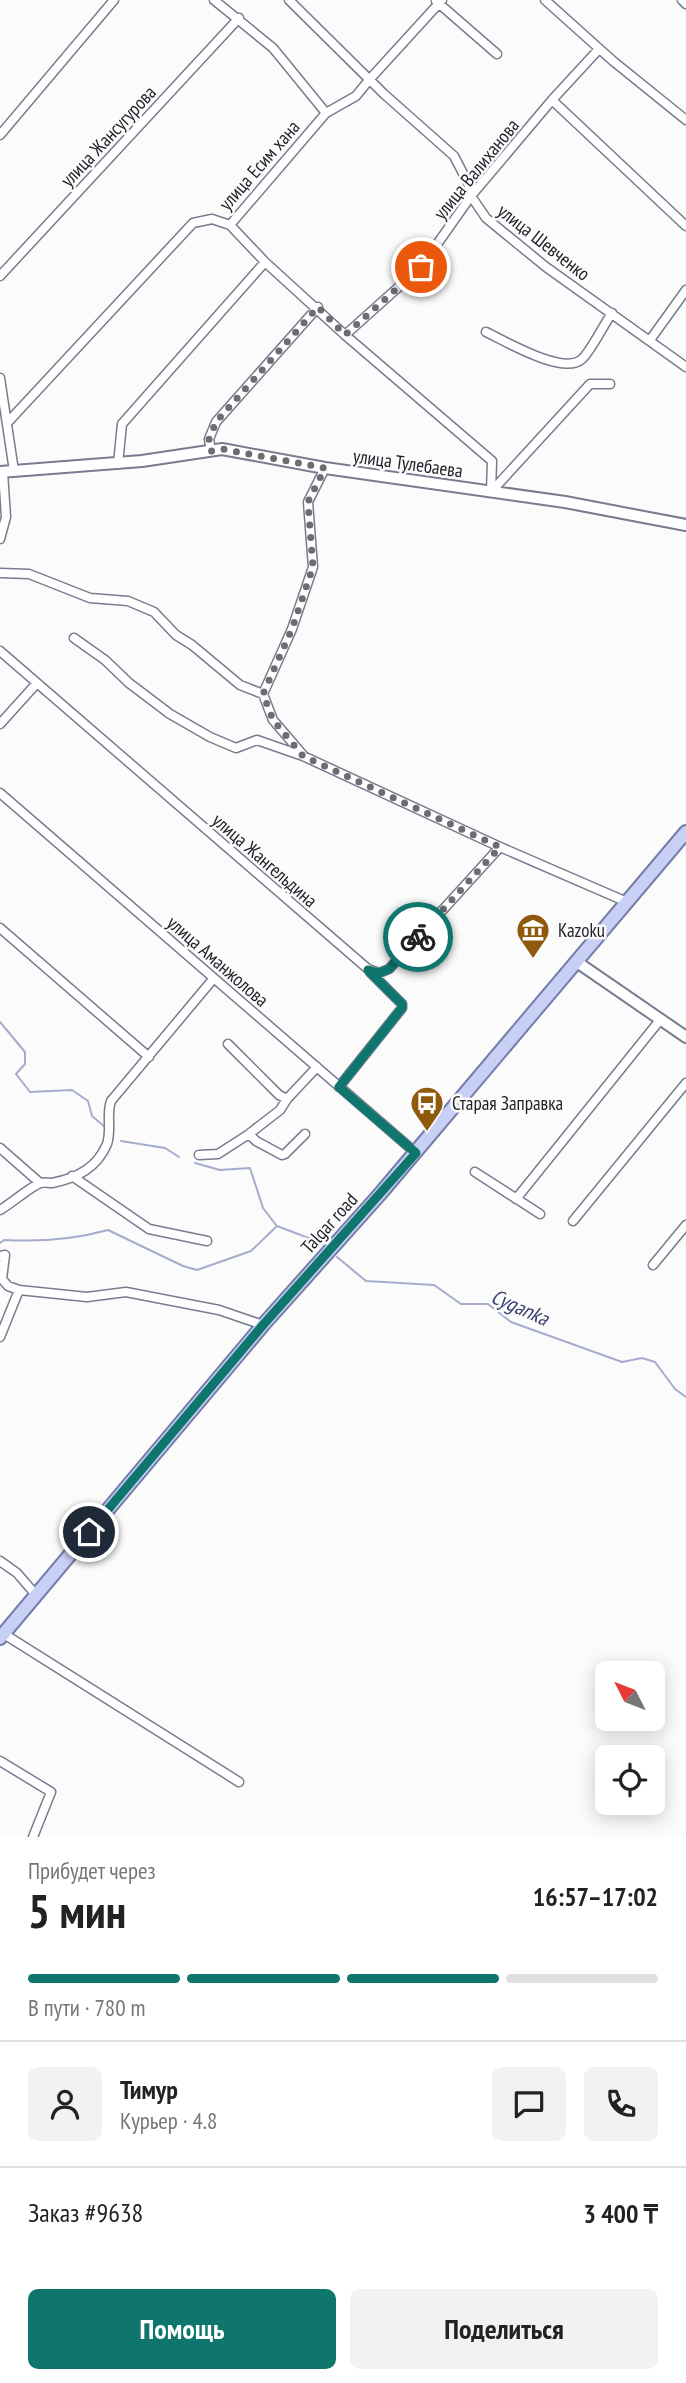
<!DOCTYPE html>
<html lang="ru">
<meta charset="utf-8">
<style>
:root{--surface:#fff;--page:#f2f2f2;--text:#222;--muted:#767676;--line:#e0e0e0;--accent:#0f766e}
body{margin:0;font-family:"PT Sans Narrow",sans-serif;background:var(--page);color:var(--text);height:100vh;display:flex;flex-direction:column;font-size:26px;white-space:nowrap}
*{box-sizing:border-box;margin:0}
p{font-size:23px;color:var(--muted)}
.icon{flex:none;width:38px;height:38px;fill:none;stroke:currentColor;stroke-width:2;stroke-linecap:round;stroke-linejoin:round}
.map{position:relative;height:1837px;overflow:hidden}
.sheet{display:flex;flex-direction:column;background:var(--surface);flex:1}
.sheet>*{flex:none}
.needle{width:46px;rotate:312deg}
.buttons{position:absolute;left:595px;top:1661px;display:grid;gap:14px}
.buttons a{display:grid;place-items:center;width:70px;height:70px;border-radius:10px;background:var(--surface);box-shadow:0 4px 18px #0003;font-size:35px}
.pin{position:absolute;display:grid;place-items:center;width:60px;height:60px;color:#fff;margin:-30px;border:4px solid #fff;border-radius:50%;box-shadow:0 2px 7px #0007}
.courier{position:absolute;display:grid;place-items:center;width:70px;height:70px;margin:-35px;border:5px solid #0f766e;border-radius:50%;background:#fff;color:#222;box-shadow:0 2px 9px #0007}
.overview em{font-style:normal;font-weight:800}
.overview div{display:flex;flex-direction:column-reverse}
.overview{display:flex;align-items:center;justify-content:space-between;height:119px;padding:0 28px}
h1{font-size:46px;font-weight:800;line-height:52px}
.bar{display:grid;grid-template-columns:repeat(4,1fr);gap:10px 7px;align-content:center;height:84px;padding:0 28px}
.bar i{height:9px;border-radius:5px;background:var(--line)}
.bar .active{background:var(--accent)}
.bar p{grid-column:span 4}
.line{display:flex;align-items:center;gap:18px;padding:0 28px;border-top:2px solid var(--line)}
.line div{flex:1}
.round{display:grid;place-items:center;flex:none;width:74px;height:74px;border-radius:10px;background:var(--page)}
.button{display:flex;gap:14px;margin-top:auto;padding:14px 28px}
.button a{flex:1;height:80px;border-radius:10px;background:var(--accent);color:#fff;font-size:28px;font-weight:800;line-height:80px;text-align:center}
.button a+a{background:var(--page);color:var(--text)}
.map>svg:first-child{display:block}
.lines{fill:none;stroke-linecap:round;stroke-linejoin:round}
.stream{stroke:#a5accc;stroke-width:2}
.minor-casing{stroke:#777c8f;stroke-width:11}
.tertiary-casing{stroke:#777c8f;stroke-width:14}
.primary-casing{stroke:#747ea8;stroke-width:16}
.minor{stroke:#fff;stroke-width:8}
.tertiary{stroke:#fff;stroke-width:10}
.primary{stroke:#c8d0f5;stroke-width:12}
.done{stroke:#6b6d71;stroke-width:7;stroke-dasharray:0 12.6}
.route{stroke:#0f766e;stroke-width:9}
.labels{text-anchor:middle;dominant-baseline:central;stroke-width:5;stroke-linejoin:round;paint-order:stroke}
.street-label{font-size:19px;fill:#1e2027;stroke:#fbfbfb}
.poi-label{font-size:19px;fill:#1e2027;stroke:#fbfbfb;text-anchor:start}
.water-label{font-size:21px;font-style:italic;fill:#3a426f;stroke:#fbfbfb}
</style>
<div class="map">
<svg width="686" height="1837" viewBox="0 0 686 1837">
<rect width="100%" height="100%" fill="#fbfbfb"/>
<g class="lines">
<path class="stream" d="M 0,1022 L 25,1052 L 25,1064 L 16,1074 L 30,1092 L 72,1090 L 88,1101 L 92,1116 L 105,1127
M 121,1141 L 165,1148 L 179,1157
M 195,1163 L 220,1170 L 250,1168 L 263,1208 L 276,1225
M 0,1243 L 4,1240 C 40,1242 72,1240 108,1230 L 183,1266 L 197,1270 L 251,1251 L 277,1226 L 319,1242
M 337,1257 L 366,1281 L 434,1285 L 461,1304 L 488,1304 L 511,1322 L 622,1362 L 642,1358 L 655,1362 L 675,1389 L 686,1397"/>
<defs>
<path id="minor" d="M 214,0 L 273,48 L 326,113
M 289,0 L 384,94 L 454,156 L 468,183 L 471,196 L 486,218 L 546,267 L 686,367
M 545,0 L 613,61 L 686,120
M 682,0 L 686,4
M 436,1 L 497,54
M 552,100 L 686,226
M 0,135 L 114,0
M 230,225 L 265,262 L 345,335 L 492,461 L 491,492
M 0,276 L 239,18
M 486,332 C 505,341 564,376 582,359 C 591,351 604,324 612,313
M 345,335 L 421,267 L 471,196 L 552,100 L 599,49
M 650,340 L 686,290
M 0,378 L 14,471
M 8,422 L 193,223 L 212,219 L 230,225 L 326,113 L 356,96 L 369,80 L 442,0
M 211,451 L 209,439 L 216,422 L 318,307
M 118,464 L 122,424 L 265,262
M 491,492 L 590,384 L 610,384
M 0,539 L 6,517 L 3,472
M 0,573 L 29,574 L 90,598 L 128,601 L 154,612 L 176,635 L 192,645 L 240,685 L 263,694 L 292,629 L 313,567 L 308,502 L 325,468
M 74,638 L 105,660 L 129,683 L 170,714 L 210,737 L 236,748 L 257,740 L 303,756 L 500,847 L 627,902
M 0,651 L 368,969 L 379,973 L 389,969 L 500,847
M 263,694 L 273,720 L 303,755
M 0,724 L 37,683
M 0,793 L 416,1153
M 0,928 L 149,1057
M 228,1044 L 279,1095 L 287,1099 L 317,1067
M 339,1087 L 402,1008 L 402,1004 L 370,972
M 287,1099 L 280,1110 L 249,1134 L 256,1141 L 282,1155 L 285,1154 L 305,1134
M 0,1148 L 40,1183
M 199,1155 L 218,1154 L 249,1134
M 475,1172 L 540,1214
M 72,1176 L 149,1229 L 207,1241
M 516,1199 L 660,1020
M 0,1210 C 9,1205 34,1184 41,1183 C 45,1182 48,1183 52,1183 C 77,1178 97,1168 107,1144 C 112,1129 106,1115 111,1101 L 214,978
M 573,1221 L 686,1083
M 0,1256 L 5,1255 L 2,1279 L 8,1286 L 19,1290
M 653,1265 L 686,1225
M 0,1337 L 19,1290 L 87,1297 L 126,1292 L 219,1310 L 263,1325
M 0,1561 L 17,1573 L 36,1595
M 4,1634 L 239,1782
M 0,1761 L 51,1792 L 33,1837"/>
<path id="tertiary" d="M 0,472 L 142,461 L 222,449 L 325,468 L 565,502 L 686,525
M 577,962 L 686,1037"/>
<path id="primary" d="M 0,1638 L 263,1325 L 380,1194 L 686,832"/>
</defs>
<use href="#minor" class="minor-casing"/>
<use href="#tertiary" class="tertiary-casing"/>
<use href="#primary" class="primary-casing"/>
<use href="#minor" class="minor"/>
<use href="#tertiary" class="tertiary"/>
<use href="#primary" class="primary"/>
</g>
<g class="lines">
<path class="done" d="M 418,937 L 500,847 L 303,756 L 273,720 L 263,694 L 292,629 L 313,567 L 308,502 L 325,468 L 222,449 L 211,451 L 209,439 L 216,422 L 318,307 L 345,335 L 421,267"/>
<path class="route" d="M 89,1532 L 263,1325 L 416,1153 L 339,1087 L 402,1008 L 402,1004 L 368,970 L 379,973 L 389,969 L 418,937"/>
</g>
<defs>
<symbol id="museum-pin" viewBox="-11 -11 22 30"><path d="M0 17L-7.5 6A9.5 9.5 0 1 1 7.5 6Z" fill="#8f5a0c" stroke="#fbfbfb"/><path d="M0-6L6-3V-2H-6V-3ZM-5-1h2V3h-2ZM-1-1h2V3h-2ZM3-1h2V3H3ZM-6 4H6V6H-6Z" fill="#fff"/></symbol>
<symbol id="bus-pin" viewBox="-11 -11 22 30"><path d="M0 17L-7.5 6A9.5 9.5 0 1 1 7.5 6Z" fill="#8f5a0c" stroke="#fbfbfb"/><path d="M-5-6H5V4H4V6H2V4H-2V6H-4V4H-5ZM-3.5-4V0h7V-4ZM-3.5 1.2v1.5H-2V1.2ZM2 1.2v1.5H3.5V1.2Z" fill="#fff"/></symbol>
</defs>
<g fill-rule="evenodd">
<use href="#museum-pin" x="514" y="911" width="38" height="52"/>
<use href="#bus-pin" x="408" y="1084" width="38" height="52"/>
</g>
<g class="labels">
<g class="street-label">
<text transform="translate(108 136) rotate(-47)">улица Жансугурова</text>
<text transform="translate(259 165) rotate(-49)">улица Есим хана</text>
<text transform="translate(476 169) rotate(-51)">улица Валиханова</text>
<text transform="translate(544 242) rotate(38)">улица Шевченко</text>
<text transform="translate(408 463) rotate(8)">улица Тулебаева</text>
<text transform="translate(265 860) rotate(41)">улица Жангельдина</text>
<text transform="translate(218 961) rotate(41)">улица Аманжолова</text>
<text transform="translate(329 1223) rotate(-48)">Talgar road</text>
</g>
<g class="poi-label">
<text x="558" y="930">Kazoku</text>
<text x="452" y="1103">Старая Заправка</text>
</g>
<g class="water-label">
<text transform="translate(520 1307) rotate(24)">Cyganka</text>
</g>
</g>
</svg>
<div class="buttons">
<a><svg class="needle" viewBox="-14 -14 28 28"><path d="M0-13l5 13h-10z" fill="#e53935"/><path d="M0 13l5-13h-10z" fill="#767676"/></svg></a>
<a><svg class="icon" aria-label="locate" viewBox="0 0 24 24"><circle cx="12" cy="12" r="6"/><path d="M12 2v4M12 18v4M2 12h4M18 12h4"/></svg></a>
</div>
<div class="pin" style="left:421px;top:267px;background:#ea580c"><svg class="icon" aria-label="bag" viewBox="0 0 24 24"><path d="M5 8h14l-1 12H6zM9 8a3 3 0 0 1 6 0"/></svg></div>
<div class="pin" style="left:89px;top:1532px;background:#1f2937"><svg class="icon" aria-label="home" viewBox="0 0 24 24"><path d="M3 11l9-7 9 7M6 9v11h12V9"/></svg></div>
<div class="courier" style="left:418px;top:937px"><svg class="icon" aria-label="bike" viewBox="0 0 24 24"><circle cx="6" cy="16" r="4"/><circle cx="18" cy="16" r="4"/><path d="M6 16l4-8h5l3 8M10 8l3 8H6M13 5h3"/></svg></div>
</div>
<section class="sheet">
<div class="overview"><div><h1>5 мин</h1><p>Прибудет через</p></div><em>16:57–17:02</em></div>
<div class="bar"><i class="active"></i><i class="active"></i><i class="active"></i><i></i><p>В пути · 780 m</p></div>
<div class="line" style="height:126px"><a class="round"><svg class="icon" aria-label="person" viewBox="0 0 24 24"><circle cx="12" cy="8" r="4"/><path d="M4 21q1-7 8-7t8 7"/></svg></a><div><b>Тимур</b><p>Курьер · 4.8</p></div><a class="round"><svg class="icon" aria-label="chat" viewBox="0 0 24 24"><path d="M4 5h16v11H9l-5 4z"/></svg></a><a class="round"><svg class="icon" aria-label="phone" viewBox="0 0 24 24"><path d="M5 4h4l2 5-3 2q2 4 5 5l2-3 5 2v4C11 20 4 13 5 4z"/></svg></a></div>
<div class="line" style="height:91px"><div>Заказ #9638</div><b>3 400 ₸</b></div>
<div class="button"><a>Помощь</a><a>Поделиться</a></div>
</section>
